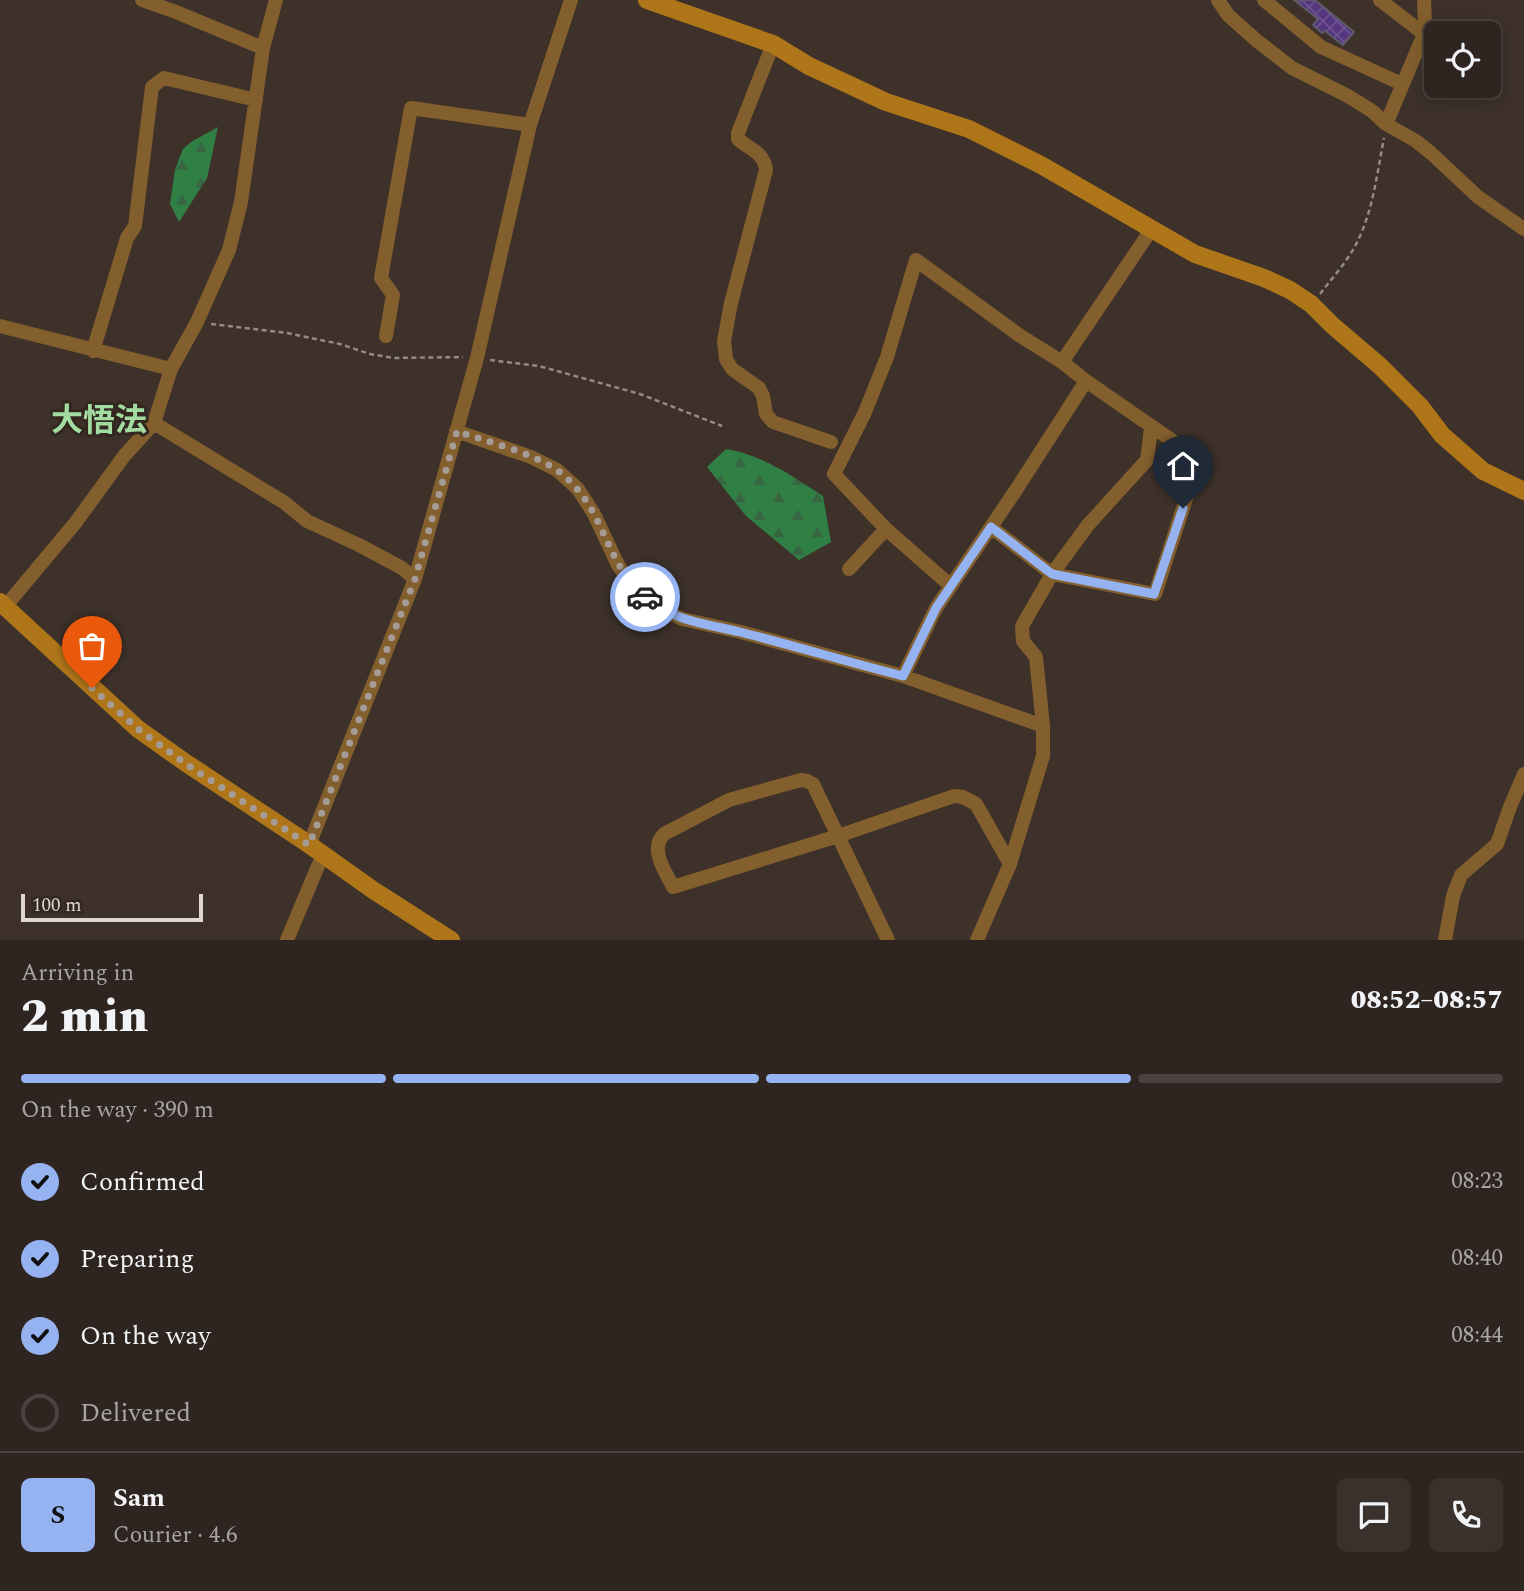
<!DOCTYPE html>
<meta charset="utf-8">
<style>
:root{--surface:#2e2520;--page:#3a312d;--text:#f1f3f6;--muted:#a7a5a5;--line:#49423e;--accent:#95b2f1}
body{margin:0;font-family:Spectral,"Noto Sans JP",serif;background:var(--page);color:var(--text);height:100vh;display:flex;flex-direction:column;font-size:26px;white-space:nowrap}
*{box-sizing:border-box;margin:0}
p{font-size:23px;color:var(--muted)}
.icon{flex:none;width:38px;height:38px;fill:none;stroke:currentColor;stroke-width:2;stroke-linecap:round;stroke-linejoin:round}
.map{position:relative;height:940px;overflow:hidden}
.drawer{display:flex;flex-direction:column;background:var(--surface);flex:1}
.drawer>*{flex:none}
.tools{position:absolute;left:1424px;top:21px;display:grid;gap:14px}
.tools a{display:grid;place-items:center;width:77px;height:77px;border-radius:10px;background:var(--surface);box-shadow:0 4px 18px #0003,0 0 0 2px var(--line);font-size:35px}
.scale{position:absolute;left:21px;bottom:18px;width:182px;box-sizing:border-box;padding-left:7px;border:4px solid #ded6d1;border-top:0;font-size:19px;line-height:24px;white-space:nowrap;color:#ded6d1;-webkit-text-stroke:5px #332720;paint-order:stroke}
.pin{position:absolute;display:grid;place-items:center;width:60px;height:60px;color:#fff;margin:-72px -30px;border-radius:50% 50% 50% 0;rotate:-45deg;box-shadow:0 0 7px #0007}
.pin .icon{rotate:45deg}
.courier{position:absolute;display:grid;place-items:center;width:70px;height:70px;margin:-35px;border:5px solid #95b2f1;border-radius:50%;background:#fff;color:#222;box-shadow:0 2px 9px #0007}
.head em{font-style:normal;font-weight:800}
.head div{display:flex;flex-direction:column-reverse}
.head{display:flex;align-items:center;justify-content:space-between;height:119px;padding:0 21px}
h1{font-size:46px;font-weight:800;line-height:52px}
.bar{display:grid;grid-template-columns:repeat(4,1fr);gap:10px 7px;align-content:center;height:84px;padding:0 21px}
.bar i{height:9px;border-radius:5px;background:var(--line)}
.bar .active{background:var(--accent)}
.bar p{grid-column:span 4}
.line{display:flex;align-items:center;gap:18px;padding:0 21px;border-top:2px solid var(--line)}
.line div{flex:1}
.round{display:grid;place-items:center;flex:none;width:74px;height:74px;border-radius:10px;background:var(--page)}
ol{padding:0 21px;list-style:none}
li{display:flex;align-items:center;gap:21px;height:77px}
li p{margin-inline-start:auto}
li .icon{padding:7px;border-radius:50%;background:var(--accent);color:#111;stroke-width:4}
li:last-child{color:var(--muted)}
li i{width:38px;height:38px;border:4px solid var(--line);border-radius:50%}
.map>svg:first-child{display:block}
.forest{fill:url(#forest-firs)}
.building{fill:url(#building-cross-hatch);stroke:#5e5a67;stroke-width:2}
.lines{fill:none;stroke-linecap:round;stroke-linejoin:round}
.path{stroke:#958b85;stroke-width:2.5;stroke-dasharray:5 3.5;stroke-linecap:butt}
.street{stroke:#835f2e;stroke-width:14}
.secondary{stroke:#af7519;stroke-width:18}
.done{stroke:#a69c97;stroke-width:7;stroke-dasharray:0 12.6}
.route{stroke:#95b2f1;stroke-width:9}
.labels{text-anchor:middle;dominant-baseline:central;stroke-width:6;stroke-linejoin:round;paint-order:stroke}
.quarter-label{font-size:32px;font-weight:bold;fill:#a2dca1;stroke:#332720}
</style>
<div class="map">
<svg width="1524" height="940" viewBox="0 0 1524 940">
<defs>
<pattern id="forest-firs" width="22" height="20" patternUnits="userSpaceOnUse" patternTransform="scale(1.75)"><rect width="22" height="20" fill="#308045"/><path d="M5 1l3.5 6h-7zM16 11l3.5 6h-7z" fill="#386643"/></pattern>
<pattern id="building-cross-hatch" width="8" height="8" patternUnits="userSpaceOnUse" patternTransform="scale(1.75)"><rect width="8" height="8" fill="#55367f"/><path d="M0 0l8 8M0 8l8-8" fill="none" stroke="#6d5290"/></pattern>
</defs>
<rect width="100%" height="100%" fill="#3d312a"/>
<path class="forest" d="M 218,127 L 207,178 L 179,222 L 170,204 L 175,170 L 183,149 L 191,142 Z
M 726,449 C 763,455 792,476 823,496 L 831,542 L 799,560 L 746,516 L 707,467 Z"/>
<path class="building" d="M 1294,0 L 1315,0 L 1354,32 L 1343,45 L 1325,31 L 1322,33 L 1313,25 L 1318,19 Z"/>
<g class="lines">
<path class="path" d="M 1320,294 C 1329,282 1339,271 1347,259 C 1372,224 1376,178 1384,138
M 211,324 L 287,333 L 340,344 L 370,354 L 394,358 L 463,357
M 490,360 L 539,366 L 640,394 L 722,426"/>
<path class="street" d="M 142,0 L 176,12 L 263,48
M 1218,0 L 1228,15 L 1256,40 L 1292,68 L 1348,96 L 1372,111 L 1386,124 L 1416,141 L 1431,153 L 1478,197 L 1524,229
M 1264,0 L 1321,47 L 1402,84
M 1380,0 L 1424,34
M 773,44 L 738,133 L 738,139 C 750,150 764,152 766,170 L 731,303 L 724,341 L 726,359 L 732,369 L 759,388 L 763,396 L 766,414 L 773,422 L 831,442
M 1386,124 L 1424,34 L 1425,23 L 1424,0
M 0,326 L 171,369
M 386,336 L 393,295 L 381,278 L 411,108 L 530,125
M 93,351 L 127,238 L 135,226 L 152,87 L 164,78 L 256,100
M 1062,362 L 1151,230
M 154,423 L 285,503 L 307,521 L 359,545 L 402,568 L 415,579
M 456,431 L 531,457 L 557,470 L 578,489 L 594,514 L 618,565 L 632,585 L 656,606 L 682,619 L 741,632 L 903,676 L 1043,726
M 849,569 L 886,529
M 951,586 L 886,529 L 834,474 L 865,412 L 887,357 L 916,260 L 1019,335 L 1062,362 L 1086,381 L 1199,459 L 1155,594 L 1052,574 L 991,527
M 5,607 L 76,522 L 124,456 L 154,423 L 171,369 L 197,322 L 229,250 L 241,202 L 263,48 L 276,0
M 903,676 L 936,608 L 1016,490 L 1086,381
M 801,780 L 807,781 L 813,784 L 838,836 L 673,887 C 665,871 649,849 664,834 L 729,800 Z
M 309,845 L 415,579 L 477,358 L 530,125 L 571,0
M 287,940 L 318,866 L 324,856
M 888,940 L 838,836 L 954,796 L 963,797 L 976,804 L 1010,864
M 977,940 L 1010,864 L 1043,756 L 1043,726 L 1036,657 L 1023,641 L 1022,626 L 1052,574 L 1088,525 L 1147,460 L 1151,428
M 1445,940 L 1453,896 L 1461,875 L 1497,844 L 1510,807 L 1524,774"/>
<path class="secondary" d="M 647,0 L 773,44 L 809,66 L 886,102 L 969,129 L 1041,165 L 1195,254 L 1264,278 L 1290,290 L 1311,304 L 1332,325 L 1380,366 L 1420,406 L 1442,435 L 1483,471 L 1524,491
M 0,602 L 138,729 L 186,763 L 304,841 L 373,890 L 451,940"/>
</g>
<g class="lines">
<path class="done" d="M 92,688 L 138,729 L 186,764 L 309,845 L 415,579 L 457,431 C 487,442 531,452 557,470 C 573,482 586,498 595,516 C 611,547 618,573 645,597"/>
<path class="route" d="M 645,597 C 672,621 707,624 740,632 C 795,646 848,662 903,676 L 936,608 L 991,527 L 1052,574 L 1154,594 L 1183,508"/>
</g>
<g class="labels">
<g class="quarter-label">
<text x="99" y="421">大悟法</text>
</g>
</g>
</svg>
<div class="tools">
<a><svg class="icon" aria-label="locate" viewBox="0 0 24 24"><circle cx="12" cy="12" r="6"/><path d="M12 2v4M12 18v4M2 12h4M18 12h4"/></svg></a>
</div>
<div class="scale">100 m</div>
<div class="pin" style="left:92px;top:688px;background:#ea580c"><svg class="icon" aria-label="bag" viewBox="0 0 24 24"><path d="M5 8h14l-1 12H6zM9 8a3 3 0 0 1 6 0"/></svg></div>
<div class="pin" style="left:1183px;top:508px;background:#1f2937"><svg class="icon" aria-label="home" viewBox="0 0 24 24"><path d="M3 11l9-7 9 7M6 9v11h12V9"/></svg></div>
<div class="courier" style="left:645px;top:597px"><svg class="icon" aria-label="car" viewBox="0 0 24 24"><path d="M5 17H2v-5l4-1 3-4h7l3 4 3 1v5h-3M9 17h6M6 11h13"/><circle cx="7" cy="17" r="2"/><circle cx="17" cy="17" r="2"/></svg></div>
</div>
<section class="drawer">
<div class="head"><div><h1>2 min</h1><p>Arriving in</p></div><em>08:52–08:57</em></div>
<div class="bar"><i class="active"></i><i class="active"></i><i class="active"></i><i></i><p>On the way · 390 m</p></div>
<ol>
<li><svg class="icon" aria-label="check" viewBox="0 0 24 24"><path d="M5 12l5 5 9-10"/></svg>Confirmed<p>08:23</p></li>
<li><svg class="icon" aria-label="check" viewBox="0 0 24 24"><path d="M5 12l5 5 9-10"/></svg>Preparing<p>08:40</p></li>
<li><svg class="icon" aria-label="check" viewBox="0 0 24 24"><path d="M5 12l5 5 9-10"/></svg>On the way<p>08:44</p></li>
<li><i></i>Delivered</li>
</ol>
<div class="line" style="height:126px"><b class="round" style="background:var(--accent);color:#111">S</b><div><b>Sam</b><p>Courier · 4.6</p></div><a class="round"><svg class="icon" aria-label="chat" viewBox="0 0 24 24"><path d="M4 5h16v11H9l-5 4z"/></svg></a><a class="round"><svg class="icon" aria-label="phone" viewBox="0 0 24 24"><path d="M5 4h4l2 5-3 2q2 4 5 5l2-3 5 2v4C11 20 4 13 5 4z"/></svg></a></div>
</section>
